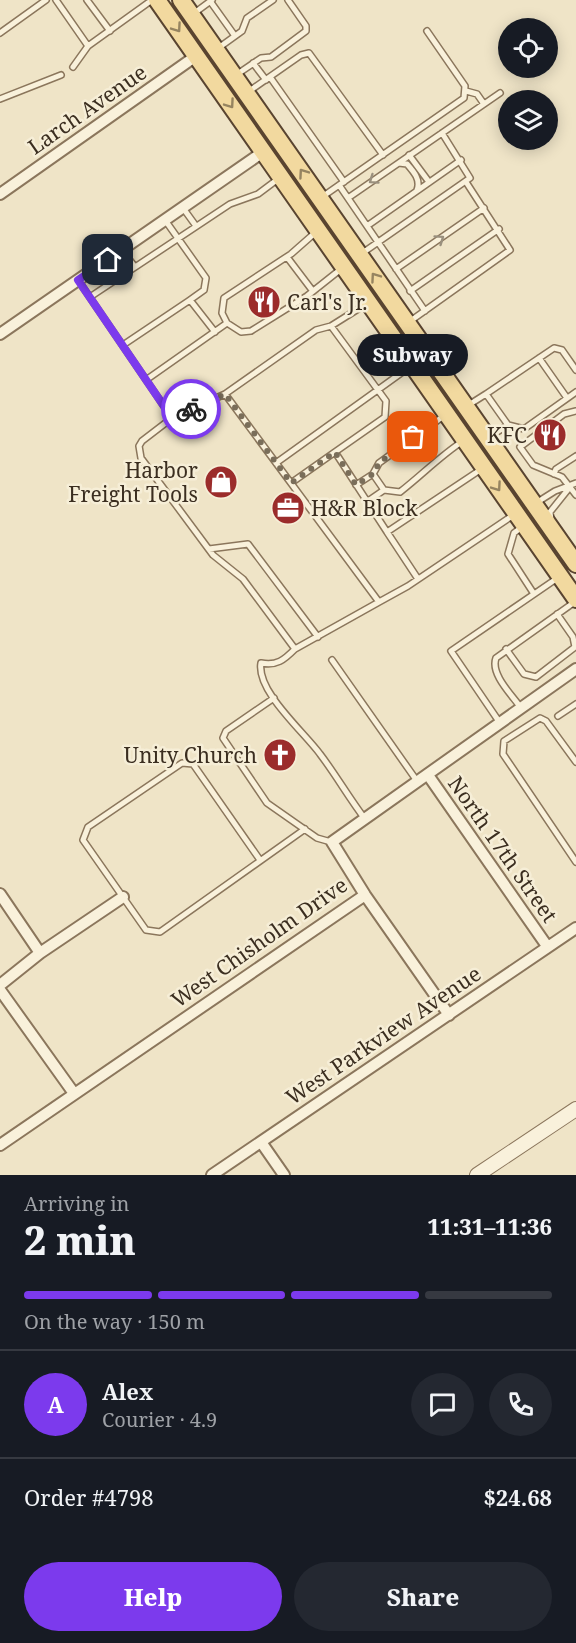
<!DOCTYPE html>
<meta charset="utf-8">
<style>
:root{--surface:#171b24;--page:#242831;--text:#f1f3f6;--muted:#9ea1a6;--line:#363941;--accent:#7c3aed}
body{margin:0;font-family:"Noto Serif",serif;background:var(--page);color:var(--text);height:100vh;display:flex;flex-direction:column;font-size:22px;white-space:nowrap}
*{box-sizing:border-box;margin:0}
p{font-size:20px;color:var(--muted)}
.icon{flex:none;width:33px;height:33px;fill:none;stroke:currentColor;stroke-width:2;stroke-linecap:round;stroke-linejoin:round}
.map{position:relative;height:1175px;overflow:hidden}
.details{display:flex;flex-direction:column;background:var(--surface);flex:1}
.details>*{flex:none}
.fabs{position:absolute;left:498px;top:18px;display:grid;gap:12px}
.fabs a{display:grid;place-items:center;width:60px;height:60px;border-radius:50%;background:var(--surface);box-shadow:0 3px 15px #0003;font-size:30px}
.pin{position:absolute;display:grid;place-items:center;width:51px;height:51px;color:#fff;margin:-26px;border-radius:12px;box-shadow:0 3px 9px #0006}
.courier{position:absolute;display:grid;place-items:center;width:60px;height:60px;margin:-30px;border:4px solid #7c3aed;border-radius:50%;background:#fff;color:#222;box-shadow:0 2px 8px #0007}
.bubble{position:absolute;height:42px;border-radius:21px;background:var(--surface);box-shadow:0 3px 15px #0003;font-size:20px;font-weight:800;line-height:42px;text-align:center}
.overview em{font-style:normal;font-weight:800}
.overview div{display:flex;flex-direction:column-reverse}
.overview{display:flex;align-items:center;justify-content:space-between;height:102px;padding:0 24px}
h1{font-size:39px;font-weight:800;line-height:45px}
.bar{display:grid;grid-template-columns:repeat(4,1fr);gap:9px 6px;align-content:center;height:72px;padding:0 24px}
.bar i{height:8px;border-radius:4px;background:var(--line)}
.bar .selected{background:var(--accent)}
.bar p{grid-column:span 4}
.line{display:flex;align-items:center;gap:15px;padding:0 24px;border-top:2px solid var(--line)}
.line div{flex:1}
.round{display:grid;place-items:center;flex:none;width:63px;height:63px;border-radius:32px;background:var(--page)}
.cta{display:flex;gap:12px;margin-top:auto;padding:12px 24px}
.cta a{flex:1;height:69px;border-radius:36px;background:var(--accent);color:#fff;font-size:24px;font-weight:800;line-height:69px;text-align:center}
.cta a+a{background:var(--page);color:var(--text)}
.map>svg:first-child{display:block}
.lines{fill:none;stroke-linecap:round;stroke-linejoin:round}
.service-casing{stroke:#8b765c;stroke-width:8}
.minor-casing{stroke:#8b765c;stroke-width:14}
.tertiary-casing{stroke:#8b765c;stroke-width:16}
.primary-casing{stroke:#594430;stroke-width:20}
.service{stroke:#f9f1db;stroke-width:5}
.minor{stroke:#f9f1db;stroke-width:10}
.tertiary{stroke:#f9f1db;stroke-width:14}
.primary{stroke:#f2d99f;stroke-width:16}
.oneway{stroke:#968460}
.oneway2{stroke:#9a907e}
.done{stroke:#7a6e5a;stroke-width:6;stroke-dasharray:0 10.8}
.route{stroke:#7c3aed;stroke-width:8}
.labels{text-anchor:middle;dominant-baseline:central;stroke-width:5;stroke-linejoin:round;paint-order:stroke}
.street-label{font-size:21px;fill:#3b2e20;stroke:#f6eed7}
.poi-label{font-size:21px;fill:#3b2e20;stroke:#f6eed7;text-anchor:end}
</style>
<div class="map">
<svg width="576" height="1175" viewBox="0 0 576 1175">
<rect width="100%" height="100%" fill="#efe4c7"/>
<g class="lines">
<defs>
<path id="service" d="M 56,0 L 88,46
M 87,0 L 110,31
M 210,1 L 235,36
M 193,14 L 212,0
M 0,33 L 46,0
M 217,49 L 242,31 L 247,18 L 273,0
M 253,63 L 266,80
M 73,67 L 88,46 L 152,0
M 236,75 L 261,58 L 271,57 L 306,31 L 306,26 L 288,0
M 270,77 L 344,182
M 466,91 L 477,94 L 484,104
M 248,92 L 301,55 L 309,53 L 383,155
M 0,99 L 61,75
M 409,155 L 429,182
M 399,163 L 407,164 C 414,172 421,180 417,190
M 339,185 L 425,311
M 322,197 L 464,98 L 465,86 L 427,31
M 348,198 L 500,93
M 183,208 L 196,226
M 165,220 L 206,278 L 204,290 L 190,300
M 367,226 L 461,160
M 122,250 L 135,267
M 361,254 L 470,178 L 442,133
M 287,257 L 312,290
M 396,269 L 484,208
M 78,280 L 172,418 L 142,441 L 139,446 L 141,458 L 213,555 L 243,579 L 295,649 L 379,602
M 410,291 L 499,229
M 90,297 L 230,204 L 258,194 L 278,179
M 366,304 L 331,326 L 316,330 L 225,394 L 379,602 L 408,586 L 515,514
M 409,322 L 510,250 L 466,182
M 227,323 L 222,313 L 224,298 L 291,254 L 316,232
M 331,326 L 386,401 L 385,417 L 335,452 L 387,532 L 483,468
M 123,345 L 190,300 L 215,332
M 539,358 L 567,398
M 146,380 L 227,323 L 241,332 L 251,331 L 307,296 L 341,269
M 486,394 L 554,348 L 562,350 L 576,370
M 467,406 L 486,394 L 508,425 L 491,436
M 576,411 L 564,414 L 520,447 L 533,465 L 562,477 L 576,495
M 172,418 L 225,394
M 508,425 L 524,429 L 576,392
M 276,463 L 411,366
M 373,474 L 384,490
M 554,474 L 556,469 L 576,456
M 291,483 L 335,452
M 356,485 L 373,474 L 379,463 L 445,415
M 368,501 L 384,490 L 400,492 C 422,475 440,456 463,441
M 536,503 L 555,491 L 576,483
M 551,520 L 550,512 L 570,487
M 522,527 L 514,533 L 508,554 L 534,594
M 387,532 L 418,579
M 209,549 L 248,544 L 318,637
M 295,649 C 284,660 277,666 261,663 C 256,691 304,732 320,754 C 336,775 349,798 365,819
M 506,649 L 524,674 L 536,677 L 575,647 L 573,637 L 557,614
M 332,660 L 417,781
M 274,698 L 226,731 L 223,738 L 267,803 L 317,838 L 331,842
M 521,708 C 512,695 490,674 496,658 L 576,601
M 558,716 L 576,704
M 500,723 L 451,651 L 559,577
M 576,762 L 546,721 L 540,718 L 504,741 L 503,754 L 576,862
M 260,860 L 193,764 L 182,763 L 88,827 L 83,840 L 146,930 L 160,932 L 305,829"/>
<path id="minor" d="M 0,194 L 196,56
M 0,334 L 263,152
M 428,775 L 547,946
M 0,894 L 40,953
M 0,985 L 40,953 L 123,897
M 0,990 L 73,1092
M 449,1015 L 365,895 L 332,842 L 576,669
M 261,1142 L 284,1175
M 0,1145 L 365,895
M 212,1175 L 576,928"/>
<path id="tertiary" d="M 477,1175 L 576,1109"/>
<path id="primary" d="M 157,0 L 576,599
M 181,0 L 576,564"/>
</defs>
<use href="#service" class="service-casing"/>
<use href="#minor" class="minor-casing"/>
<use href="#tertiary" class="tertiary-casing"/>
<use href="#primary" class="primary-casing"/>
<use href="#service" class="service"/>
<use href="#minor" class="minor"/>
<use href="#tertiary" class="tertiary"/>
<use href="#primary" class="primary"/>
</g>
<defs><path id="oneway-chevron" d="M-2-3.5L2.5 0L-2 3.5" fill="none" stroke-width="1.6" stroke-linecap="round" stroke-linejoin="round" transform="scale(1.5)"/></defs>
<g class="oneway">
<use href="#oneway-chevron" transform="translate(177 28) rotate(55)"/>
<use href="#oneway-chevron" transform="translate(230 104) rotate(55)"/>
<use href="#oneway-chevron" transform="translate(303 173) rotate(-125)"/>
<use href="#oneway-chevron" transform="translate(375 277) rotate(-125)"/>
<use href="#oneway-chevron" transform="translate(497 487) rotate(55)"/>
</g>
<g class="oneway2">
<use href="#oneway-chevron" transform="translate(373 180) rotate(145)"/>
<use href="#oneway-chevron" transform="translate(440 239) rotate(-35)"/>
</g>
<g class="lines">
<path class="done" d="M 191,409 L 225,394 L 291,483 L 335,452 L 356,485 L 373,474 L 379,463 L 413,437"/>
<path class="route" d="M 108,260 L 78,280 L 172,418 L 191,409"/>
</g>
<defs>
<symbol id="restaurant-disc" viewBox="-11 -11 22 22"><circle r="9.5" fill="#9b2c2b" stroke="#f6eed7"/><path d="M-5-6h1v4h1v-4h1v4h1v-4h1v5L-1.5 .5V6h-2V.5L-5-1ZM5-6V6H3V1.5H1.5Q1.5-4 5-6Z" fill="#fff"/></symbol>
<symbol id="shop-disc" viewBox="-11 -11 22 22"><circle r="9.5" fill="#9b2c2b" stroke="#f6eed7"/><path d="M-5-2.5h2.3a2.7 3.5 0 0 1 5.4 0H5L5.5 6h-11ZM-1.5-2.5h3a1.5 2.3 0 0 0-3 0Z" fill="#fff"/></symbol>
<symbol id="office-disc" viewBox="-11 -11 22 22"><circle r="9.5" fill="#9b2c2b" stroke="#f6eed7"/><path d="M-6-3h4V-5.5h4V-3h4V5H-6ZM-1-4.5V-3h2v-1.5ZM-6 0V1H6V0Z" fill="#fff"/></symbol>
<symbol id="church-disc" viewBox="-11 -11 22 22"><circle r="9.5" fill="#9b2c2b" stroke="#f6eed7"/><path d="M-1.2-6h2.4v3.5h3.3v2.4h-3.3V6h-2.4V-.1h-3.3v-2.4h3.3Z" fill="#fff"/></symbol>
</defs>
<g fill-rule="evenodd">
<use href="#restaurant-disc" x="245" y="283" width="38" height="38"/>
<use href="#restaurant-disc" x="531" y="416" width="38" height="38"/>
<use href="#shop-disc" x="202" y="463" width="38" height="38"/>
<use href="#office-disc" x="269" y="489" width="38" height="38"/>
<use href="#church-disc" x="261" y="736" width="38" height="38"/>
</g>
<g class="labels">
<g class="street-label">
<text transform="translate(87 109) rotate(-35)">Larch Avenue</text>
<text transform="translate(503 849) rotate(55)">North 17th Street</text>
<text transform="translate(259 942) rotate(-35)">West Chisholm Drive</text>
<text transform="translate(383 1035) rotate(-34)">West Parkview Avenue</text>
</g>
<g class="poi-label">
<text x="287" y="302" text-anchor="start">Carl's Jr.</text>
<text x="527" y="435">KFC</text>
<text x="198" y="470">Harbor<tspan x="198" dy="24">Freight Tools</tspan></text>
<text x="311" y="508" text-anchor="start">H&amp;R Block</text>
<text x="257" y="755">Unity Church</text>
</g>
</g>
</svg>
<div class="fabs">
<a><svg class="icon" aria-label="locate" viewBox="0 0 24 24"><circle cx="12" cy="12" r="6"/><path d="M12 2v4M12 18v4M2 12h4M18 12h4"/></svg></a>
<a><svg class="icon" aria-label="layers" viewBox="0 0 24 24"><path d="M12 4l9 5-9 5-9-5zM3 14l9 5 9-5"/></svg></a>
</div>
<div class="pin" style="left:413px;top:437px;background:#ea580c"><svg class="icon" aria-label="bag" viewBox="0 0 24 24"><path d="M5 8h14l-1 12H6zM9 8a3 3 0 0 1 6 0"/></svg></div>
<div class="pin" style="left:108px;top:260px;background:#1f2937"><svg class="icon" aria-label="home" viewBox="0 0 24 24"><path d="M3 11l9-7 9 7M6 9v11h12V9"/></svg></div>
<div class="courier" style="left:191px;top:409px"><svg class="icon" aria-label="bike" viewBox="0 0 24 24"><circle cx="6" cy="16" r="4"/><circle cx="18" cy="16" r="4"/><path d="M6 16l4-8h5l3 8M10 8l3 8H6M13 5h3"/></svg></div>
<div class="bubble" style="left:357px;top:334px;width:111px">Subway</div>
</div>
<section class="details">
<div class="overview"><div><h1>2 min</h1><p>Arriving in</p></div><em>11:31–11:36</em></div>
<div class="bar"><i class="selected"></i><i class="selected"></i><i class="selected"></i><i></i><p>On the way · 150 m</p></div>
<div class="line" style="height:108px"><b class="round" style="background:var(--accent);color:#fff">A</b><div><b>Alex</b><p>Courier · 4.9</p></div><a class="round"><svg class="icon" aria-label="chat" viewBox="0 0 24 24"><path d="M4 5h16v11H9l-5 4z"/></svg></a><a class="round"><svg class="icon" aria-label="phone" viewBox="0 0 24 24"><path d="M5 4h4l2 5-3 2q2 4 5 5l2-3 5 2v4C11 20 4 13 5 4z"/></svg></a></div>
<div class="line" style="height:78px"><div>Order #4798</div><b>$24.68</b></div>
<div class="cta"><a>Help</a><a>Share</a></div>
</section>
